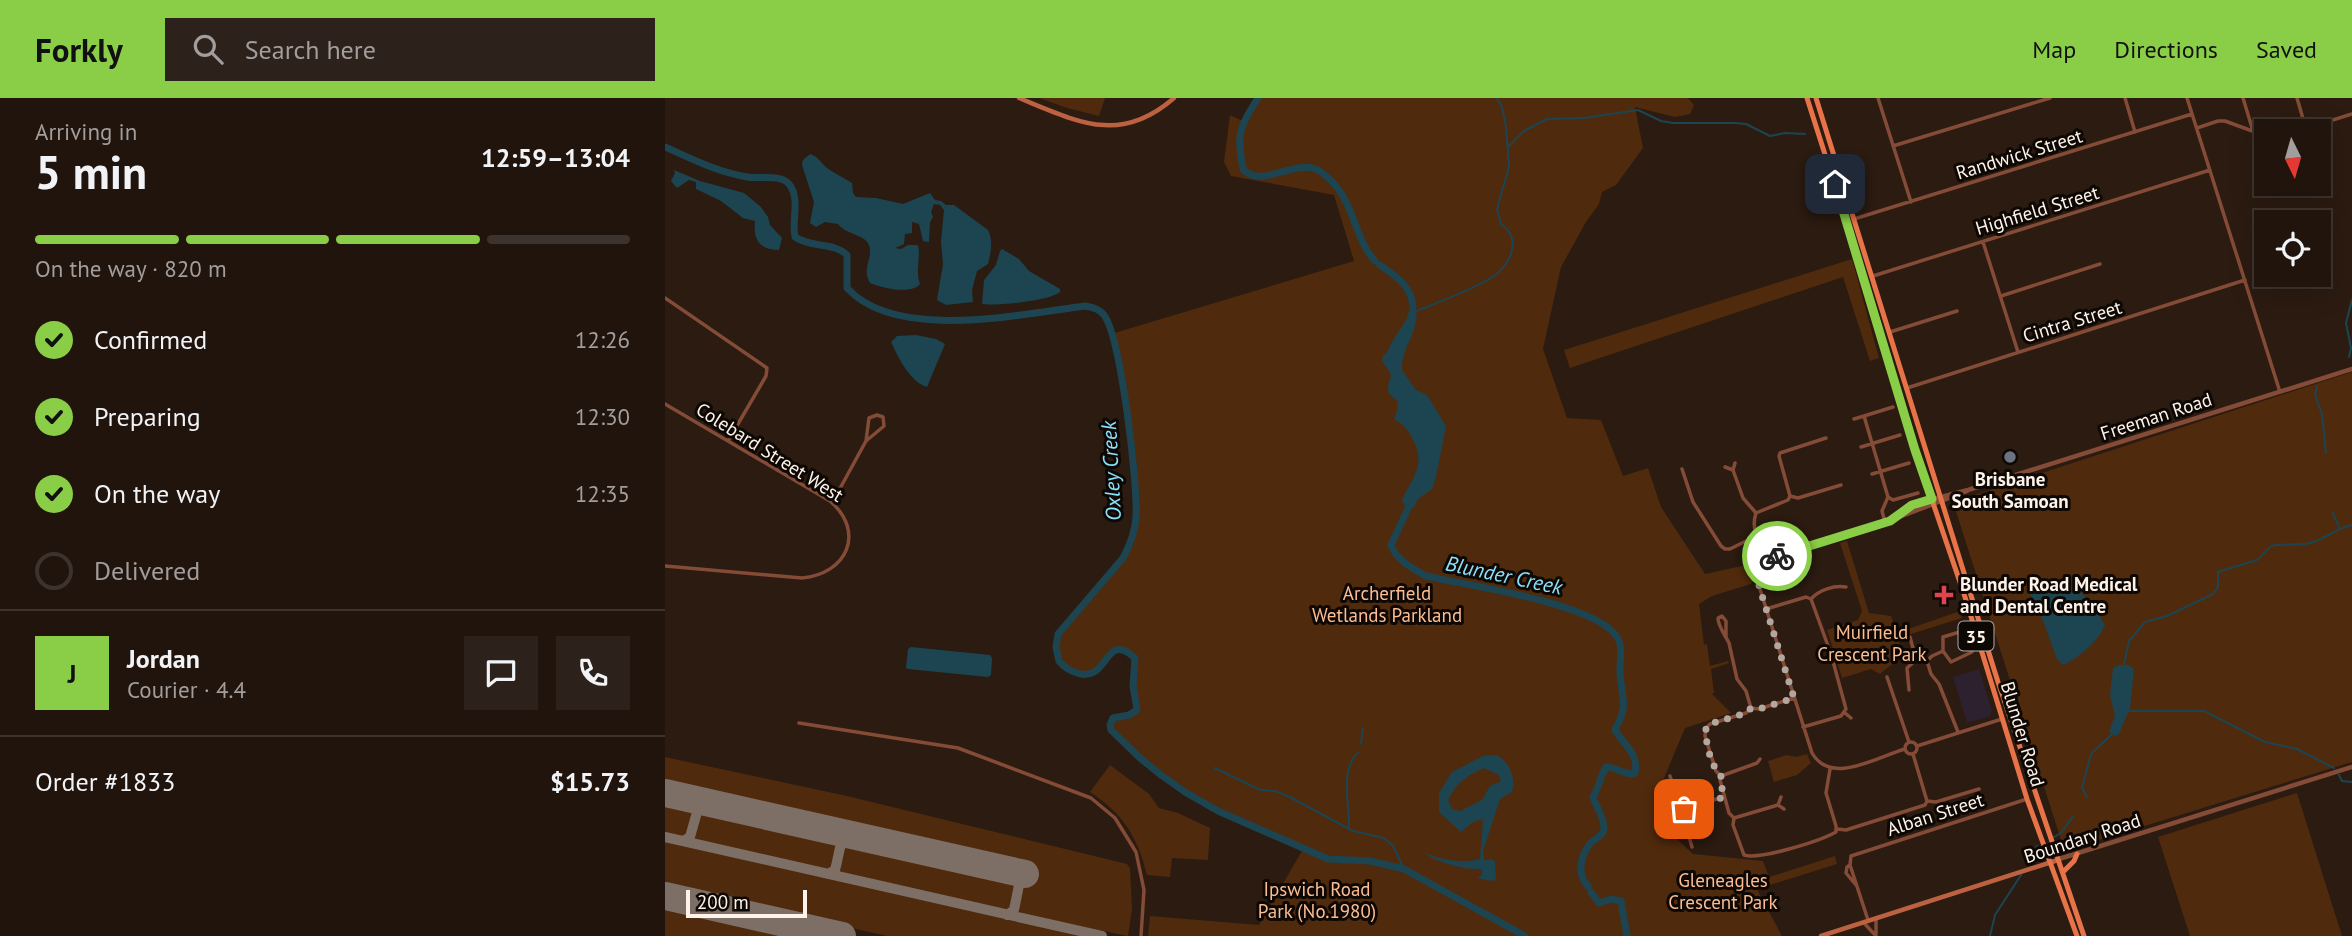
<!DOCTYPE html>
<meta charset="utf-8">
<style>
:root{--surface:#20140d;--page:#2d211b;--text:#f1f3f6;--muted:#a29e9d;--line:#3d332e;--accent:#8ace47}
body{margin:0;font-family:"PT Sans",sans-serif;background:var(--page);color:var(--text);height:100vh;display:flex;flex-direction:column;font-size:26px;white-space:nowrap}
*{box-sizing:border-box;margin:0}
p{font-size:23px;color:var(--muted)}
.icon{flex:none;width:38px;height:38px;fill:none;stroke:currentColor;stroke-width:2;stroke-linecap:round;stroke-linejoin:round}
.map{position:relative;flex:1;overflow:hidden}
.details{display:flex;flex-direction:column;background:var(--surface);width:665px}
.details>*{flex:none}
.needle{width:46px;rotate:175deg}
.fabs{position:absolute;left:1589px;top:21px;display:grid;gap:14px}
.fabs a{display:grid;place-items:center;width:77px;height:77px;border-radius:0px;background:var(--surface);box-shadow:0 7px 28px #0002,0 0 0 2px var(--line);font-size:35px}
.scale{position:absolute;left:21px;bottom:18px;width:121px;box-sizing:border-box;padding-left:7px;border:4px solid #fef3eb;border-top:0;font-size:19px;line-height:24px;white-space:nowrap;color:#fef3eb;-webkit-text-stroke:5px #0e0804;paint-order:stroke}
.pin{position:absolute;display:grid;place-items:center;width:60px;height:60px;color:#fff;margin:-30px;border-radius:14px;box-shadow:0 4px 10px #0006}
.courier{position:absolute;display:grid;place-items:center;width:70px;height:70px;margin:-35px;border:5px solid #8ace47;border-radius:50%;background:#fff;color:#222;box-shadow:0 2px 9px #0007}
.headline em{font-style:normal;font-weight:700}
.headline div{display:flex;flex-direction:column-reverse}
.headline{display:flex;align-items:center;justify-content:space-between;height:119px;padding:0 35px}
h1{font-size:46px;font-weight:700;line-height:52px}
.bar{display:grid;grid-template-columns:repeat(4,1fr);gap:10px 7px;align-content:center;height:84px;padding:0 35px}
.bar i{height:9px;border-radius:5px;background:var(--line)}
.bar .current{background:var(--accent)}
.bar p{grid-column:span 4}
.line{display:flex;align-items:center;gap:18px;padding:0 35px;border-top:2px solid var(--line)}
.line div{flex:1}
.round{display:grid;place-items:center;flex:none;width:74px;height:74px;border-radius:0px;background:var(--page)}
ol{padding:0 35px;list-style:none}
li{display:flex;align-items:center;gap:21px;height:77px}
li p{margin-inline-start:auto}
li .icon{padding:7px;border-radius:50%;background:var(--accent);color:#111;stroke-width:4}
li:last-child{color:var(--muted)}
li i{width:38px;height:38px;border:4px solid var(--line);border-radius:50%}
header{display:flex;align-items:center;gap:42px;box-sizing:border-box;height:98px;padding:0 35px;background:var(--accent);color:#111}
header strong{font-size:33px}
nav{display:flex;gap:38px;margin-inline-start:auto;font-size:24px}
.search{width:490px;height:63px;background:var(--page);display:flex;align-items:center;gap:18px;box-sizing:border-box;padding:0 24px;border-radius:0px;color:var(--muted);font-size:26px}
main{display:flex;flex:1;min-height:0}
.map>svg:first-child{display:block}
.education{fill:#2e212f}
.green{fill:#502a0d}
.water{fill:#1c4551;fill-rule:evenodd}
.lines{fill:none;stroke-linecap:round;stroke-linejoin:round}
.stream{stroke:#1c4551;stroke-width:2}
.river{stroke:#1c4551;stroke-width:7}
.taxiway{stroke:#7d6f66;stroke-width:10}
.runway{stroke:#7d6f66;stroke-width:28}
.minor{stroke:#844b37;stroke-width:3.5}
.tertiary{stroke:#844b37;stroke-width:4.5}
.secondary{stroke:#bc6241;stroke-width:4.5}
.primary{stroke:#e87348;stroke-width:5}
.done{stroke:#b4a79f;stroke-width:7;stroke-dasharray:0 12.6}
.route{stroke:#8ace47;stroke-width:9}
.worship-dot{fill:#6b7280;stroke:#0e0804;stroke-width:2.5}
.health-dot{fill:#e0444e;stroke:#0e0804;stroke-width:2.5}
.labels{text-anchor:middle;dominant-baseline:central;stroke-width:6;stroke-linejoin:round;paint-order:stroke}
.shield{fill:#0e0804;stroke:#b6aca6;stroke-width:2}
.shield-label{font-size:18px;font-weight:bold;fill:#fef3eb}
.street-label{font-size:19px;fill:#fef3eb;stroke:#0e0804}
.poi-label{font-size:19px;font-weight:bold;fill:#fef3eb;stroke:#0e0804}
.park-label{font-size:19px;fill:#fcbd92;stroke:#0e0804}
.water-label{font-size:21px;font-style:italic;fill:#8be2fe;stroke:#0e0804}
</style>
<header>
<strong>Forkly</strong>
<div class="search"><svg class="icon" aria-label="search" viewBox="0 0 24 24"><circle cx="10" cy="10" r="6"/><path d="M15 15l6 6"/></svg>Search here</div>
<nav><a>Map</a><a>Directions</a><a>Saved</a></nav>
</header>
<main>
<section class="details">
<div class="headline"><div><h1>5 min</h1><p>Arriving in</p></div><em>12:59–13:04</em></div>
<div class="bar"><i class="current"></i><i class="current"></i><i class="current"></i><i></i><p>On the way · 820 m</p></div>
<ol>
<li><svg class="icon" aria-label="check" viewBox="0 0 24 24"><path d="M5 12l5 5 9-10"/></svg>Confirmed<p>12:26</p></li>
<li><svg class="icon" aria-label="check" viewBox="0 0 24 24"><path d="M5 12l5 5 9-10"/></svg>Preparing<p>12:30</p></li>
<li><svg class="icon" aria-label="check" viewBox="0 0 24 24"><path d="M5 12l5 5 9-10"/></svg>On the way<p>12:35</p></li>
<li><i></i>Delivered</li>
</ol>
<div class="line" style="height:126px"><b class="round" style="background:var(--accent);color:#111">J</b><div><b>Jordan</b><p>Courier · 4.4</p></div><a class="round"><svg class="icon" aria-label="chat" viewBox="0 0 24 24"><path d="M4 5h16v11H9l-5 4z"/></svg></a><a class="round"><svg class="icon" aria-label="phone" viewBox="0 0 24 24"><path d="M5 4h4l2 5-3 2q2 4 5 5l2-3 5 2v4C11 20 4 13 5 4z"/></svg></a></div>
<div class="line" style="height:91px"><div>Order #1833</div><b>$15.73</b></div>
</section>
<div class="map">
<svg width="1687" height="838" viewBox="0 0 1687 838">
<rect width="100%" height="100%" fill="#2b1b11"/>
<path class="education" d="M 1314,571 L 1327,613 L 1325,618 L 1302,625 L 1288,579 Z"/>
<path class="green" d="M 374,0 L 440,0 L 434,18 L 402,10 Z
M 593,0 L 1023,0 L 1029,7 L 1025,16 L 1010,19 L 970,9 L 978,50 L 951,87 L 937,94 L 934,106 L 921,124 L 896,169 L 878,251 L 902,320 L 936,322 L 958,378 L 983,370 L 996,409 L 1040,476 L 1095,464 L 1086,486 L 1047,498 L 1034,506 L 1039,547 L 1042,546 L 1045,568 L 1063,563 L 1064,565 L 1046,571 L 1049,595 L 1047,596 L 1066,615 L 1020,630 L 989,704 L 997,727 L 1028,756 L 1098,763 L 1104,779 L 1170,758 L 1172,766 L 1092,791 L 1117,838 L 483,838 L 485,818 L 594,827 L 638,751 C 577,724 516,699 466,652 C 458,644 445,636 446,623 C 453,615 465,620 472,612 L 468,580 L 471,565 C 469,559 467,556 461,553 C 441,544 442,570 429,576 C 406,586 384,557 393,536 C 406,519 420,503 434,486 C 445,474 457,463 464,448 C 482,409 459,279 446,236 L 689,163 L 669,97 L 566,78 L 559,64 L 565,17 L 578,23 Z
M 1187,161 L 1214,260 L 1205,263 L 1178,179 L 905,270 L 899,252 Z
M 1687,274 L 1687,664 L 1408,750 L 1398,748 L 1288,404 Z
M 1182,443 L 1204,515 L 1226,518 L 1232,535 L 1295,513 L 1297,520 L 1233,540 L 1237,558 L 1215,576 L 1206,571 L 1177,580 L 1162,532 L 1193,522 L 1197,513 L 1175,445 Z
M 1142,656 L 1146,665 L 1132,677 L 1109,684 L 1103,663 L 1122,657 L 1131,659 Z
M 0,659 L 182,698 L 462,766 L 465,770 L 467,811 L 463,838 L 355,816 L 353,809 L 362,767 L 308,755 L 301,757 L 0,689 Z
M 445,667 L 484,696 L 494,710 L 513,715 L 545,730 L 543,762 L 507,760 L 505,779 L 482,777 C 472,738 459,717 425,694 Z
M 1632,695 L 1677,838 L 1525,838 L 1493,739 Z
M 0,701 L 25,706 L 28,710 L 23,737 L 20,739 L 0,736 Z
M 40,710 L 171,739 L 174,745 L 168,770 L 163,773 L 31,743 L 28,738 L 34,713 Z
M 0,742 L 423,838 L 222,838 L 0,788 Z
M 185,743 L 299,769 L 304,774 L 348,784 C 354,790 349,804 345,811 L 341,813 L 175,775 L 173,771 L 179,746 Z
M 0,808 L 133,838 L 0,838 Z"/>
<path class="water" d="M 145,56 C 154,59 155,64 162,70 C 169,75 179,80 187,85 L 188,95 L 191,99 L 211,100 L 238,106 L 265,95 L 270,102 L 276,103 L 281,107 L 289,107 L 323,132 C 328,141 326,155 323,166 L 312,173 L 307,192 L 308,204 L 281,207 L 272,202 L 278,166 L 276,144 L 279,112 L 275,107 L 269,106 L 266,114 L 268,119 L 265,124 L 264,144 L 258,143 L 254,126 L 247,124 L 247,135 L 240,136 L 239,146 L 230,150 L 236,151 L 243,147 L 253,147 C 256,159 250,173 255,186 C 246,197 217,190 205,185 C 196,170 209,159 204,147 C 200,136 181,137 173,126 L 160,124 L 151,129 L 145,125 L 149,104 L 137,67 L 138,62 Z
M 9,72 L 35,83 L 79,95 L 96,109 L 103,119 L 105,127 L 117,140 L 114,152 C 94,152 88,141 90,123 L 78,120 L 56,103 L 31,91 L 31,84 L 24,82 L 12,90 L 6,83 L 10,75 Z
M 337,151 L 354,161 L 364,173 L 395,191 L 395,194 C 384,203 332,208 317,206 L 319,182 L 331,167 L 335,153 Z
M 748,198 C 760,233 737,242 737,272 L 751,292 L 762,297 L 781,328 L 771,379 L 767,391 L 753,401 L 749,410 L 741,410 L 737,402 C 746,382 760,368 750,346 C 744,333 742,329 729,321 L 733,310 L 732,302 C 718,294 724,288 726,276 L 717,263 L 718,258 C 724,253 724,250 727,244 C 736,228 746,221 745,201 Z
M 251,237 L 271,241 L 280,246 L 262,289 C 245,284 233,259 226,244 L 232,238 Z
M 1398,487 C 1417,487 1431,513 1440,527 C 1434,542 1413,561 1398,567 L 1392,561 L 1374,512 L 1365,496 L 1374,493 L 1392,495 Z
M 246,549 L 325,557 L 327,560 L 326,577 L 323,579 L 243,571 L 241,570 L 243,551 Z
M 1454,567 L 1463,567 L 1469,571 L 1465,610 L 1454,636 L 1450,638 L 1444,633 L 1450,618 L 1445,597 L 1448,570 Z
M 832,657 C 845,666 851,679 847,694 L 835,701 L 818,753 L 819,761 L 822,762 L 827,761 L 830,763 L 831,782 L 828,783 L 812,780 L 817,777 L 817,771 C 799,772 774,765 759,755 C 775,761 797,766 815,761 L 818,721 L 808,724 L 796,734 L 774,714 L 774,695 L 787,674 L 818,658 ZM 819,670 L 834,677 L 836,683 L 825,688 L 817,702 L 795,713 L 787,711 L 783,702 C 790,686 802,677 819,670 Z"/>
<g class="lines">
<path class="stream" d="M 843,49 L 859,33 L 882,21 L 919,20 L 973,12 L 996,23 L 1008,25 L 1070,25 L 1081,26 L 1105,38 L 1120,35 L 1140,36
M 749,214 C 774,204 802,194 826,180 C 845,169 858,141 836,126 L 832,111 L 844,69 L 841,29 L 837,9 L 832,0
M 1684,259 L 1686,250 L 1681,225 L 1687,202
M 1652,289 L 1650,297 L 1657,316 L 1661,355
M 1668,415 L 1674,429
M 1459,566 L 1464,543 L 1480,524 L 1502,518 L 1548,496 L 1553,489 L 1553,474 L 1592,462 L 1606,448 C 1618,445 1632,448 1645,445 C 1661,441 1671,430 1687,427
M 1463,613 L 1539,613 L 1600,644 L 1632,651 L 1669,670
M 696,646 L 698,630
M 550,670 L 595,692 L 610,693 L 623,698 L 688,733 L 719,740 L 728,748 L 739,771
M 1674,677 L 1677,683 L 1687,684
M 1422,699 L 1417,690 L 1426,656 L 1447,636
M 684,731 C 685,708 674,670 694,654
M 1389,739 L 1396,735 L 1408,718
M 1363,758 L 1372,748
M 1325,838 L 1330,817 L 1356,777"/>
<path class="river" d="M 593,0 C 573,32 572,35 578,71 C 597,93 632,57 656,74 C 691,99 686,136 710,163
M 0,49 C 27,61 52,74 82,79 C 94,81 116,76 124,86 C 136,101 126,123 130,139 C 146,150 169,144 182,157 L 182,190 C 231,244 356,216 420,208 C 427,209 435,211 439,217 C 456,240 473,387 471,419 C 470,434 465,447 458,460 L 393,536 L 391,549 L 394,563 C 399,569 405,573 412,575 C 444,586 439,531 470,560 L 468,588 L 472,612 L 464,617 L 448,620 L 445,627 L 446,632 L 475,660 L 496,677 L 520,694 L 553,713 L 663,761 L 705,763 L 739,771 L 860,838
M 715,167 C 731,178 746,188 748,208
M 746,404 L 726,447 C 732,463 747,470 761,478 C 805,488 921,504 949,535 C 960,547 954,562 955,576 C 957,602 964,606 950,632 C 959,647 974,656 970,675 C 959,678 952,669 941,669 C 935,678 934,690 928,699 C 931,709 940,721 939,731 C 938,739 928,741 924,747 C 915,759 912,777 923,788
M 926,794 L 934,805 L 946,801 L 956,803 L 962,838"/>
<path class="taxiway" d="M 7,696 L 27,702 L 32,712
M 151,729 L 172,735 L 176,745
M 0,739 L 437,838
M 18,743 L 25,739 L 34,707 L 41,705 L 61,709
M 332,770 L 350,775 L 355,782 L 349,812 L 342,817
M 163,776 L 170,772 C 178,742 171,735 206,741
M 0,798 L 26,804
M 163,835 L 177,838"/>
<path class="runway" d="M 0,695 L 360,776
M 0,798 L 177,838"/>
<path class="minor" d="M 1213,0 L 1246,104
M 1460,0 L 1470,34
M 1522,0 L 1615,294
M 1578,0 L 1588,33
M 1632,0 L 1641,31
M 1532,30 L 1553,23 L 1560,23 L 1601,38
M 1633,33 L 1687,16
M 1228,48 L 1385,0
M 1189,121 L 1527,16
M 1318,144 L 1353,254
M 1208,178 L 1545,72
M 1336,198 L 1435,166
M 0,200 L 102,270 L 101,278 L 63,343
M 1225,234 L 1292,213
M 1242,290 L 1580,182
M 0,306 L 165,403 C 201,434 182,476 137,480 L 0,468
M 1189,321 L 1199,318
M 1196,349 L 1235,337
M 1060,369 L 1068,372 L 1078,400 L 1091,415
M 1017,371 L 1028,404 L 1056,448 L 1060,451 L 1065,451 L 1091,438
M 1068,372 L 1070,365
M 1207,376 L 1244,365
M 1125,398 L 1133,400 L 1176,387
M 1223,399 L 1228,402 L 1253,395
M 167,405 L 201,343 L 219,328 L 218,319 L 212,317 L 204,320 L 201,343
M 1225,423 L 1105,461 L 1095,475 L 1094,488 L 1147,655 C 1166,688 1212,659 1240,651
M 1220,424 L 1217,413 L 1223,399 L 1199,318 L 1228,309
M 1105,461 C 1095,446 1085,433 1091,415 L 1123,402 L 1125,398 L 1114,358 L 1115,355 L 1161,340
M 1146,501 C 1154,492 1169,487 1181,489
M 1101,511 L 1141,499 L 1146,501 L 1166,556 L 1181,611 L 1176,618 L 1138,629
M 1298,533 L 1278,539 L 1278,553 L 1286,564 L 1307,554
M 1061,540 L 1061,523 L 1057,518 L 1053,520 C 1053,528 1060,537 1064,545 L 1072,581 L 1081,593 L 1086,610
M 1251,562 L 1262,563 L 1267,558 L 1278,553
M 1262,563 L 1266,576 L 1274,586 L 1293,634
M 1222,579 L 1244,644
M 1244,592 L 1242,570 L 1251,562 L 1245,539
M 1129,600 L 1094,611 L 1086,610 L 1081,615 L 1045,626 L 1041,630 L 1040,638 L 1051,673 L 1056,678 L 1055,682 L 1064,715 L 1069,720 L 1068,727 L 1079,757 C 1095,762 1155,743 1171,734 L 1171,728 L 1161,695 L 1165,671
M 1180,615 L 1186,620
M 134,625 L 293,650 L 426,700 L 450,720 L 471,754 L 479,792 L 476,838
M1240 650a6 6 0 1 1 12 0a6 6 0 1 1-12 0Z
M 1252,648 L 1337,621
M 1248,656 L 1262,703
M 1005,678 L 1015,708 L 1019,711 L 1058,699
M 1056,678 L 1092,665 L 1095,661
M 1001,691 L 1008,688
M 1116,699 L 1113,707 L 1119,711
M 1019,711 L 1018,718 L 1027,749
M 1069,720 L 1113,707
M 1172,731 L 1181,732 L 1260,707 L 1262,703 L 1271,704 L 1314,691
M 1185,767 L 1182,769 L 1181,775 L 1191,787
M 1211,820 L 1211,836
M 1203,822 L 1185,767 L 1186,758 L 1362,701
M 1199,825 L 1211,838"/>
<path class="tertiary" d="M 1229,421 L 1302,393
M 1225,423 L 1253,405 L 1303,392 L 1687,271
M 1394,761 L 1687,669"/>
<path class="secondary" d="M 354,0 C 413,24 455,47 509,0
M 1156,838 L 1393,762"/>
<path class="primary" d="M 1142,0 L 1201,185 L 1250,352 L 1300,499 L 1362,701 L 1412,838
M 1151,0 L 1333,584 L 1419,838
M 1399,773 L 1409,763 L 1412,756"/>
</g>
<g class="lines">
<path class="done" d="M 1019,711 L 1059,699 L 1055,682 L 1056,678 C 1046,668 1040,644 1041,630 L 1045,626 L 1081,615 L 1086,610 L 1094,611 L 1129,600 L 1094,488 C 1096,475 1099,464 1112,458"/>
<path class="route" d="M 1112,458 L 1225,423 L 1247,407 L 1267,401 L 1250,352 L 1170,86"/>
</g>
<circle class="worship-dot" cx="1345" cy="359" r="7"/>
<path class="health-dot" d="M1275.5 486.5h7v7h7v7h-7v7h-7v-7h-7v-7h7z"/>
<g class="labels">
<rect class="shield" x="1293.5" y="523.5" width="35" height="29" rx="5"/>
<g class="shield-label">
<text x="1311" y="538">35</text>
</g>
<g class="street-label">
<text transform="translate(1354 56) rotate(-17)">Randwick Street</text>
<text transform="translate(1372 112) rotate(-17)">Highfield Street</text>
<text transform="translate(1407 223) rotate(-17)">Cintra Street</text>
<text transform="translate(1491 318) rotate(-18)">Freeman Road</text>
<text transform="translate(105 354) rotate(32)">Colebard Street West</text>
<text transform="translate(1358 636) rotate(73)">Blunder Road</text>
<text transform="translate(1270 716) rotate(-18)">Alban Street</text>
<text transform="translate(1417 740) rotate(-18)">Boundary Road</text>
</g>
<g class="poi-label">
<text x="1345" y="381">Brisbane<tspan x="1345" dy="22">South Samoan</tspan></text>
<text x="1295" y="486" text-anchor="start">Blunder Road Medical<tspan x="1295" dy="22">and Dental Centre</tspan></text>
</g>
<g class="park-label">
<text x="722" y="495">Archerfield<tspan x="722" dy="22">Wetlands Parkland</tspan></text>
<text x="1207" y="534">Muirfield<tspan x="1207" dy="22">Crescent Park</tspan></text>
<text x="1058" y="782">Gleneagles<tspan x="1058" dy="22">Crescent Park</tspan></text>
<text x="652" y="791">Ipswich Road<tspan x="652" dy="22">Park (No.1980)</tspan></text>
</g>
<g class="water-label">
<text transform="translate(446 373) rotate(-93)">Oxley Creek</text>
<text transform="translate(839 477) rotate(12)">Blunder Creek</text>
</g>
</g>
</svg>
<div class="fabs">
<a><svg class="needle" viewBox="-14 -14 28 28"><path d="M0-13l5 13h-10z" fill="#e53935"/><path d="M0 13l5-13h-10z" fill="#a29e9d"/></svg></a>
<a><svg class="icon" aria-label="locate" viewBox="0 0 24 24"><circle cx="12" cy="12" r="6"/><path d="M12 2v4M12 18v4M2 12h4M18 12h4"/></svg></a>
</div>
<div class="scale">200 m</div>
<div class="pin" style="left:1019px;top:711px;background:#ea580c"><svg class="icon" aria-label="bag" viewBox="0 0 24 24"><path d="M5 8h14l-1 12H6zM9 8a3 3 0 0 1 6 0"/></svg></div>
<div class="pin" style="left:1170px;top:86px;background:#1f2937"><svg class="icon" aria-label="home" viewBox="0 0 24 24"><path d="M3 11l9-7 9 7M6 9v11h12V9"/></svg></div>
<div class="courier" style="left:1112px;top:458px"><svg class="icon" aria-label="bike" viewBox="0 0 24 24"><circle cx="6" cy="16" r="4"/><circle cx="18" cy="16" r="4"/><path d="M6 16l4-8h5l3 8M10 8l3 8H6M13 5h3"/></svg></div>
</div>
</main>
